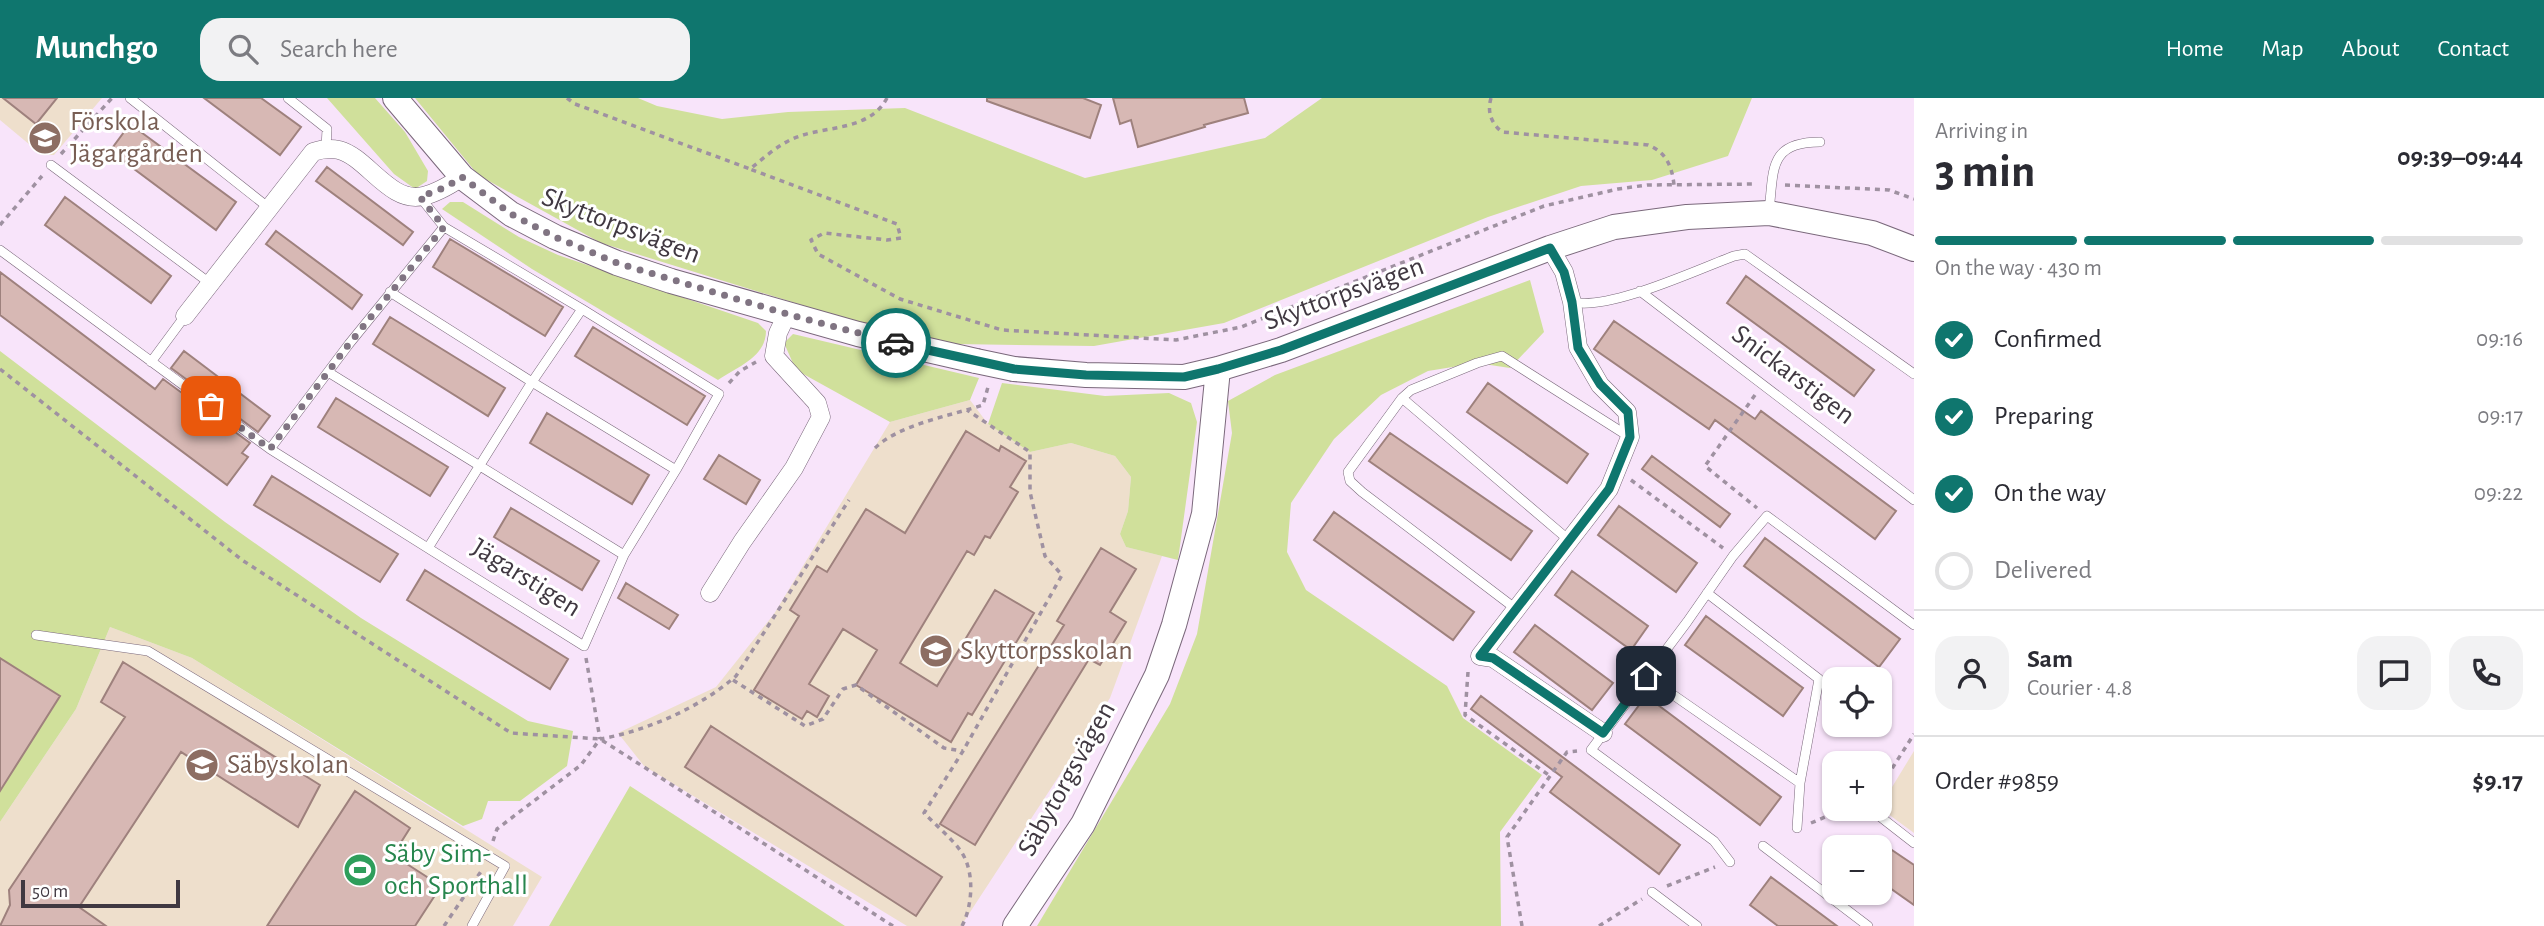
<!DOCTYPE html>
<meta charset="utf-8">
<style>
:root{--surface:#fff;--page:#f2f2f3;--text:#2b2b33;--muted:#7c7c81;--line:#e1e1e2;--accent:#0f766e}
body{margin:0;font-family:"Alegreya Sans",sans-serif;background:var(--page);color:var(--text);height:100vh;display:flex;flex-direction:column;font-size:26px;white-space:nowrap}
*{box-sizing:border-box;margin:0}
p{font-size:23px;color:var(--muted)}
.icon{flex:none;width:38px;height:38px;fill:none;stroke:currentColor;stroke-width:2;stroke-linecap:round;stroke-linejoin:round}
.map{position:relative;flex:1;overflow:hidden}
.panel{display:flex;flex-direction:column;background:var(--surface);width:630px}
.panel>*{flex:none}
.fabs{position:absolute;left:1822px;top:569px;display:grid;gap:14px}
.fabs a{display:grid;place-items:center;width:70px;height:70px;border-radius:14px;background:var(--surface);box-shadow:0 2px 5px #0004;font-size:35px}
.scale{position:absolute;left:21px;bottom:18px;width:159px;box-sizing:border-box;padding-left:7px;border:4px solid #403841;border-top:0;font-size:19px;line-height:24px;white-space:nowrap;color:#403841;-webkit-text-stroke:5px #fff;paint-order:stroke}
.pin{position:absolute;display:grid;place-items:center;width:60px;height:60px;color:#fff;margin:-30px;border-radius:14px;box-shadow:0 4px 10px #0006}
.courier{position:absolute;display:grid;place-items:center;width:70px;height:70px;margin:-35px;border:5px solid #0f766e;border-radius:50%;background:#fff;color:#222;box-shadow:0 2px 9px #0007}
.head em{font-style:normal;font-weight:700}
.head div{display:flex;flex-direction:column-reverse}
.head{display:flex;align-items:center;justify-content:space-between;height:119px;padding:0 21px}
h1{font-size:46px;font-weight:700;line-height:52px}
.bar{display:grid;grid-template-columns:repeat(4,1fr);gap:10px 7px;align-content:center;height:84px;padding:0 21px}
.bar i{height:9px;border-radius:5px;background:var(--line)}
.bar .selected{background:var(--accent)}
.bar p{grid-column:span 4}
.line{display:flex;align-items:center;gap:18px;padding:0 21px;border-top:2px solid var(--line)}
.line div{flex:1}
.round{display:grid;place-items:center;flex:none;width:74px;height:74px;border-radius:21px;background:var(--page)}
ol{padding:0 21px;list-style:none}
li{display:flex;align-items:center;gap:21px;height:77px}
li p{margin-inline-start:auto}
li .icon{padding:7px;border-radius:50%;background:var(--accent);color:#fff;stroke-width:4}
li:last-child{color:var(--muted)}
li i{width:38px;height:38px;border:4px solid var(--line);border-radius:50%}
header{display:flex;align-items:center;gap:42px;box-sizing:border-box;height:98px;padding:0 35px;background:var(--accent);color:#fff}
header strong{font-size:33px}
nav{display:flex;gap:38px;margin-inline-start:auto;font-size:24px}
.search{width:490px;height:63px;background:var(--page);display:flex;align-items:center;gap:18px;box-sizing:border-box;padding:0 24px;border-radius:21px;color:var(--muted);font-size:26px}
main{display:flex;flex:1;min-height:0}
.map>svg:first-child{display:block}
.education{fill:#eedfcc}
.green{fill:#d0e09b}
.building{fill:#d7b8b4;stroke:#9e817d;stroke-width:2}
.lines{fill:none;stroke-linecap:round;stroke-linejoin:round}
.lane-casing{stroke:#7a687b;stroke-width:10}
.street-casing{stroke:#7a687b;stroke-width:19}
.secondary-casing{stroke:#7a687b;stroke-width:26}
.path{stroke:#9f91a1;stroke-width:3.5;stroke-dasharray:5 5;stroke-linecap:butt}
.lane{stroke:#fff;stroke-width:9}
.street{stroke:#fff;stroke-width:18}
.secondary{stroke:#fff;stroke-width:24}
.secondary-bridge-casing{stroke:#7a687b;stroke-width:26;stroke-linecap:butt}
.secondary-bridge{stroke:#fff;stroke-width:24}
.done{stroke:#807482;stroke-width:7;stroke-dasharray:0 12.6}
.route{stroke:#0f766e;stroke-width:9}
.labels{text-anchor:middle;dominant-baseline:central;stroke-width:6;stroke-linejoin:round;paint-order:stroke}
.education-label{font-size:28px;fill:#785e54;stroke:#fff;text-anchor:start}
.street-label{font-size:28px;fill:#403841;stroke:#fff}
.leisure-label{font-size:28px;fill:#27864d;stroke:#fff;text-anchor:start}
</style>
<header>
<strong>Munchgo</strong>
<div class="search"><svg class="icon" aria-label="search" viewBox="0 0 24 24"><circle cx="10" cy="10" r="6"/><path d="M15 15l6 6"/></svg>Search here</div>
<nav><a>Home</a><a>Map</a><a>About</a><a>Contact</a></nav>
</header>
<main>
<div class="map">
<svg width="1914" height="828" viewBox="0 0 1914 828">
<rect width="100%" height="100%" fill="#f8e4fa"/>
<path class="education" d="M 0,0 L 102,0 L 54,57 L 42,57 L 0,22 Z
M 970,302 L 988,326 L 1030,354 L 1071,345 L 1115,358 L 1131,379 L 1128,413 L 1120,436 L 1126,449 L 1162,458 L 1110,600 L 961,828 L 907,828 L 644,668 L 618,635 L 716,589 L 774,516 L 890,324 Z
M 110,529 L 192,560 L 542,779 L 513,828 L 0,828 L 0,724 L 76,611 Z
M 1914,653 L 1914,735 L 1880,710 L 1880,702 L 1889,694 Z"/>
<path class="green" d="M 327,0 L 375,0 L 405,34 L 428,73 L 427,83 L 415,91 L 394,76 Z
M 415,0 L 638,0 L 657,8 L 722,21 L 788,14 L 905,10 L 1085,80 L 1265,40 L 1322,0 L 1752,0 L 1728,58 L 1652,82 L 1581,88 L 1488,119 L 1224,225 L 1094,248 L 955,246 L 850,222 L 601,145 L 478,77 Z
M 450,104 L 463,104 L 519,139 L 558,157 L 758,225 L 766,233 C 766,259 737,269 718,282 L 532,171 L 442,111 Z
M 1530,182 L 1544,234 L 1510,270 L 1477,265 L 1428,273 L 1381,297 L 1334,341 L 1291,405 L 1287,454 L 1306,492 L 1447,588 L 1463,620 L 1542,677 L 1500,734 L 1501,828 L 1037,828 L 1170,606 L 1197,536 L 1232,335 L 1228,303 L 1275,277 Z
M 793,236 L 979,280 L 970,302 L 890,324 L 796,272 L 784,245 Z
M 0,253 L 225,424 L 361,520 L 528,623 L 573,633 L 567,668 L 520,703 L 488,703 L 482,721 L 463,728 L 192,560 L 110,529 L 76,611 L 0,724 Z
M 1002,285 L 1105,298 L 1169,295 L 1191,305 L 1197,324 L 1178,462 L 1126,449 L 1120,436 L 1128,413 L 1131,379 L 1115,358 L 1071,345 L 1030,354 L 988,326 Z
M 630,688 L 845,828 L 549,828 Z"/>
<path class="building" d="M 3,0 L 57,0 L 36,26 Z
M 204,0 L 261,0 L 301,29 L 280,57 Z
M 987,0 L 1083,0 L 1101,7 L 1090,40 L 987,3 Z
M 1113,0 L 1244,0 L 1248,15 L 1204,27 L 1205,29 L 1138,49 L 1131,22 L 1120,26 Z
M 130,26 L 236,104 L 216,132 L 110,53 Z
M 327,69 L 413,134 L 403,147 L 316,83 Z
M 65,99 L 171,178 L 151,205 L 45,127 Z
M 276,133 L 362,197 L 352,211 L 266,146 Z
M 450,141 L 563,209 L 545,238 L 433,169 Z
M 0,174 L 155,291 L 163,281 L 250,345 L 242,355 L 248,359 L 227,387 L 0,217 Z
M 1746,178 L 1874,272 L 1854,298 L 1727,205 Z
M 390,219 L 505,290 L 488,318 L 373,246 Z
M 1614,223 L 1755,321 L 1761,313 L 1896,413 L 1875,441 L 1715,322 L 1709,331 L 1594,251 Z
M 593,229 L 705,298 L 687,327 L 575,258 Z
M 184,253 L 270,318 L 258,334 L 171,270 Z
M 1488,285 L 1588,356 L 1567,385 L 1467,314 Z
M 336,300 L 448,369 L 430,398 L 318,329 Z
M 547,315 L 649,377 L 632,406 L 530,345 Z
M 966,333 L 999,353 L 1001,348 L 1026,363 L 1010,389 L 1018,394 L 990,440 L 985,438 L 974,457 L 967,453 L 900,565 L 937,588 L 995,492 L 1034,515 L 972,617 L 968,615 L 951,644 L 856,587 L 877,552 L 843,531 L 809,586 L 829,598 L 817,619 L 807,613 L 802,621 L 754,592 L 799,518 L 790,512 L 817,468 L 827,474 L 866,411 L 905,435 Z
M 1390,335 L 1532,433 L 1511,462 L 1369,363 Z
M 719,357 L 760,382 L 746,406 L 704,381 Z
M 1652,358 L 1730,416 L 1720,429 L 1642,371 Z
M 272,378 L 398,456 L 380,484 L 254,407 Z
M 1619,408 L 1697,465 L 1676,494 L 1598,437 Z
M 511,410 L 599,463 L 582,492 L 494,439 Z
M 1334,414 L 1474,514 L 1453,542 L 1314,442 Z
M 1765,440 L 1900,541 L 1879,569 L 1744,468 Z
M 1101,450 L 1136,471 L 1110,514 L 1126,524 L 1100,567 L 1089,561 L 975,747 L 940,726 L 1064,527 L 1057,523 Z
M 425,472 L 568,561 L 550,591 L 407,502 Z
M 1572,473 L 1648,528 L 1631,552 L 1555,497 Z
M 626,485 L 678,517 L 669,531 L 618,500 Z
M 1706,518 L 1803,590 L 1783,618 L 1685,547 Z
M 1535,527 L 1613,585 L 1592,612 L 1514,554 Z
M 0,560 L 60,598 L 0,693 Z
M 123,564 L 320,687 L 298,729 L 181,654 L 79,809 L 106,828 L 0,828 L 10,807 L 9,792 L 125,619 L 101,604 Z
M 1481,598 L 1680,747 L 1659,776 L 1550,694 L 1562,679 L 1471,611 Z
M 1646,598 L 1781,699 L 1760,727 L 1625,626 Z
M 711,628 L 942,779 L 916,818 L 685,669 Z
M 355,693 L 410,730 L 393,757 L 441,788 L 415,828 L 267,828 Z
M 1880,744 L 1914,767 L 1914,807 L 1880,783 Z
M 1771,779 L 1798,799 L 1837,828 L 1778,828 L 1750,807 Z"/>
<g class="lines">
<defs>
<path id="lane" d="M 130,0 L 269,110
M 288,0 L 327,31 L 326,50
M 51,67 L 211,186
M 420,99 L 444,129
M 1769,113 C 1774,72 1768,44 1820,44
M 0,152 L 270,351 L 584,548 L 624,457 L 676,372 L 719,296 L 582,211 L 532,284 L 428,450
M 1640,193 L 1914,402
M 390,194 L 532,284 L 676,372
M 1572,204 C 1609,213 1696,172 1734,158 L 1745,156 L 1914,276
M 151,264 L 185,218
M 328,274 L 624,457
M 1402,300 L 1570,443
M 270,351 L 349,246 L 444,129 L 582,211
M 1707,495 L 1819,581 L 1800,685
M 1516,511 L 1362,394 L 1350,383 L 1348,374 L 1402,300 L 1411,292 L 1477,265 L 1502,258 L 1628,338
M 36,537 L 148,553 L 505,768 L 472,828
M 1646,578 L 1800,685 L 1797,730
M 1869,710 L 1914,745
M 1763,748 L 1868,828
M 1730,764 L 1714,743 L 1591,652 L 1687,524 L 1733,458 L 1767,418 L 1914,527
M 1652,794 L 1697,828"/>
<path id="street" d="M 1550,150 L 1564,174 L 1572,204 L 1578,249 L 1600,287 L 1627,314 L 1630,339 L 1609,391 L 1480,558 L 1493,560 L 1603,635
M 185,218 L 313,54 C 322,51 330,50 339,52 C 367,59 390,106 423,98 C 437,95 450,87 462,79
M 710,495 L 742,444 L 794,370 L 821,319 L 817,305 L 774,258 L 778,235 L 787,216"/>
<path id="secondary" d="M 395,0 L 462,79 L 511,116 L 555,139 L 617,165 L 671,183 L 858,236 L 976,263
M 1014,271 L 1086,277 L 1184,279 L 1218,271 L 1281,252 L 1550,150 L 1614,129 L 1687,119 L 1769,115 L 1872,135 L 1914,151
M 1015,828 L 1083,726 L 1157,577 L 1174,527 L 1204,416 L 1218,271"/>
</defs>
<use href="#lane" class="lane-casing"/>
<use href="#street" class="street-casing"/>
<use href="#secondary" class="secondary-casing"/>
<path class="path" d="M 567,0 L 575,6 L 750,71
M 887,0 C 870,32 829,28 800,38 C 781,44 765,59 750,71 L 897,126 L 901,140 L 887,142 L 824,135 L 811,142 L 818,156 L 900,201 L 1002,232 L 1176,242 L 1241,229 L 1544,108 L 1618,91 L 1647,87 L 1756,86
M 1491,0 C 1487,14 1491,25 1502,34 L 1648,47 C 1666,54 1672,68 1674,87
M 61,56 L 112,0
M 1785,87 L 1889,92 L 1914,101
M 0,127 L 42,78
M 0,271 L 242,462 L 511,635 L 600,641 L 893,828
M 729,285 L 740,273 L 756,264
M 1755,297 L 1705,368 L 1757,410
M 875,350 C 900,326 950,318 983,307 L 988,289
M 1631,382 L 1723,450
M 586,560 L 600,641
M 1468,574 L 1465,617 L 1550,678
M 733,582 L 805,628 L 823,621 L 843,591 L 856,587 L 944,650 L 963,653
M 1880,686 L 1886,680 L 1914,636
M 1811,725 L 1846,710
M 493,743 L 497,731 L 581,667 L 600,641 C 647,633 701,609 736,578 L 849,402
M 1667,788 L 1715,769
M 444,828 L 482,772
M 962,828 C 973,807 975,772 960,752 C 950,739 936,727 924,715 L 963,653 L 1062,477 L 1045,458 L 1030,394 L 1030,354 L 967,312
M 1522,828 L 1507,739 L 1567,654 L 1577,653
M 1599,828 L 1642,801"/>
<use href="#lane" class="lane"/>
<use href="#street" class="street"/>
<use href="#secondary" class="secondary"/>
<defs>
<path id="secondary-bridge" d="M 976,263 L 1014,271"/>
</defs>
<use href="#secondary-bridge" class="secondary-bridge-casing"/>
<use href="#secondary-bridge" class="secondary-bridge"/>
</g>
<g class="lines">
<path class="done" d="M 211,308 L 270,351 L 349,246 L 444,129 L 420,99 L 446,89 L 462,79 L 511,116 L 555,139 L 617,165 L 787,216 L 896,245"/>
<path class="route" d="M 896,245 L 1014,271 L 1086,277 L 1184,279 L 1218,271 L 1281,252 L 1550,150 L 1564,174 L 1572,204 L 1578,250 L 1600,286 L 1628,314 L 1630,339 L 1609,391 L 1480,558 L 1493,560 L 1603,635 L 1646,578"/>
</g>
<defs>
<symbol id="school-disc" viewBox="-11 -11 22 22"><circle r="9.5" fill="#8d6e63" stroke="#fff"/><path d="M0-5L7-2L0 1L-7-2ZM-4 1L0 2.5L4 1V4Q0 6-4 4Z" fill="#fff"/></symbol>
<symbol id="stadium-disc" viewBox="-11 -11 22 22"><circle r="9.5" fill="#2e9e5b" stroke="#fff"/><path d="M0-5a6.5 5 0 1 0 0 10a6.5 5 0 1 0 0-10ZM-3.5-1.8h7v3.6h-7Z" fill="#fff"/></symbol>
</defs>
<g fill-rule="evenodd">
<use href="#school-disc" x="26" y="21" width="38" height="38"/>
<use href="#school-disc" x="917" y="534" width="38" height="38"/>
<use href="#school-disc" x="183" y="648" width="38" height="38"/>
<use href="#stadium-disc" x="341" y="753" width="38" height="38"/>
</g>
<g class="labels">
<g class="education-label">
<text x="70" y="24">Förskola<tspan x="70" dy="32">Jägargården</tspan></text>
<text x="960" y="553">Skyttorpsskolan</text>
<text x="227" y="667">Säbyskolan</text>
</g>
<g class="street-label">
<text transform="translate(621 128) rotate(21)">Skyttorpsvägen</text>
<text transform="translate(1344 196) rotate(-20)">Skyttorpsvägen</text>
<text transform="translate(1793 277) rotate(37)">Snickarstigen</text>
<text transform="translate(526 480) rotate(32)">Jägarstigen</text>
<text transform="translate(1067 681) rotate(-61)">Säbytorgsvägen</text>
</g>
<g class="leisure-label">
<text x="384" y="756">Säby Sim-<tspan x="384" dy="32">och Sporthall</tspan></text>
</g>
</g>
</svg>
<div class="fabs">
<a><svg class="icon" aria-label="locate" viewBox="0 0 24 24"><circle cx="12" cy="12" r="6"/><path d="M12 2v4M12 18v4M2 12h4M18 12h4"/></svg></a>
<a>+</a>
<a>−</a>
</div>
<div class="scale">50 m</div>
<div class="pin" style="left:211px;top:308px;background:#ea580c"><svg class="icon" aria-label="bag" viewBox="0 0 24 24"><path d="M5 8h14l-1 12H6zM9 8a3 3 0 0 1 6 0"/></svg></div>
<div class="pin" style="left:1646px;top:578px;background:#1f2937"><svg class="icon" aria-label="home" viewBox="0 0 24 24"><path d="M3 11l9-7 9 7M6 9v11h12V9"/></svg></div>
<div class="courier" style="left:896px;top:245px"><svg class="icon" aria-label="car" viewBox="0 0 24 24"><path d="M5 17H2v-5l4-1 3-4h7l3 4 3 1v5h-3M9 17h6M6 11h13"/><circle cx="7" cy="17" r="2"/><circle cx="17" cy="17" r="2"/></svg></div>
</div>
<section class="panel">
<div class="head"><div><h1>3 min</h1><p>Arriving in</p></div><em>09:39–09:44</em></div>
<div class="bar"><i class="selected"></i><i class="selected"></i><i class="selected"></i><i></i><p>On the way · 430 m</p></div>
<ol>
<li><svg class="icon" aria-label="check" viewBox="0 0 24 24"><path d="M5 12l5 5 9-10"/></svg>Confirmed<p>09:16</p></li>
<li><svg class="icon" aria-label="check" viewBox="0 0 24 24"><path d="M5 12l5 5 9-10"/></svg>Preparing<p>09:17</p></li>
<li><svg class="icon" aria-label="check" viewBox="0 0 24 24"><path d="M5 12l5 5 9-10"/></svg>On the way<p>09:22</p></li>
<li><i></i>Delivered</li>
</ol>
<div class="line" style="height:126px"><a class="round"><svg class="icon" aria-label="person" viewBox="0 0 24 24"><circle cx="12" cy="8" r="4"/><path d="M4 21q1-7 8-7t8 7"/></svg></a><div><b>Sam</b><p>Courier · 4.8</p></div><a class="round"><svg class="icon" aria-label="chat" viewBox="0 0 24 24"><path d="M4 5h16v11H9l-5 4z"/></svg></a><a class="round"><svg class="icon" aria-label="phone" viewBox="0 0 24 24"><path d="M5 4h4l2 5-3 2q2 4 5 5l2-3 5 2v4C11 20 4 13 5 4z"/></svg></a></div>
<div class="line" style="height:91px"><div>Order #9859</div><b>$9.17</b></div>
</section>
</main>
